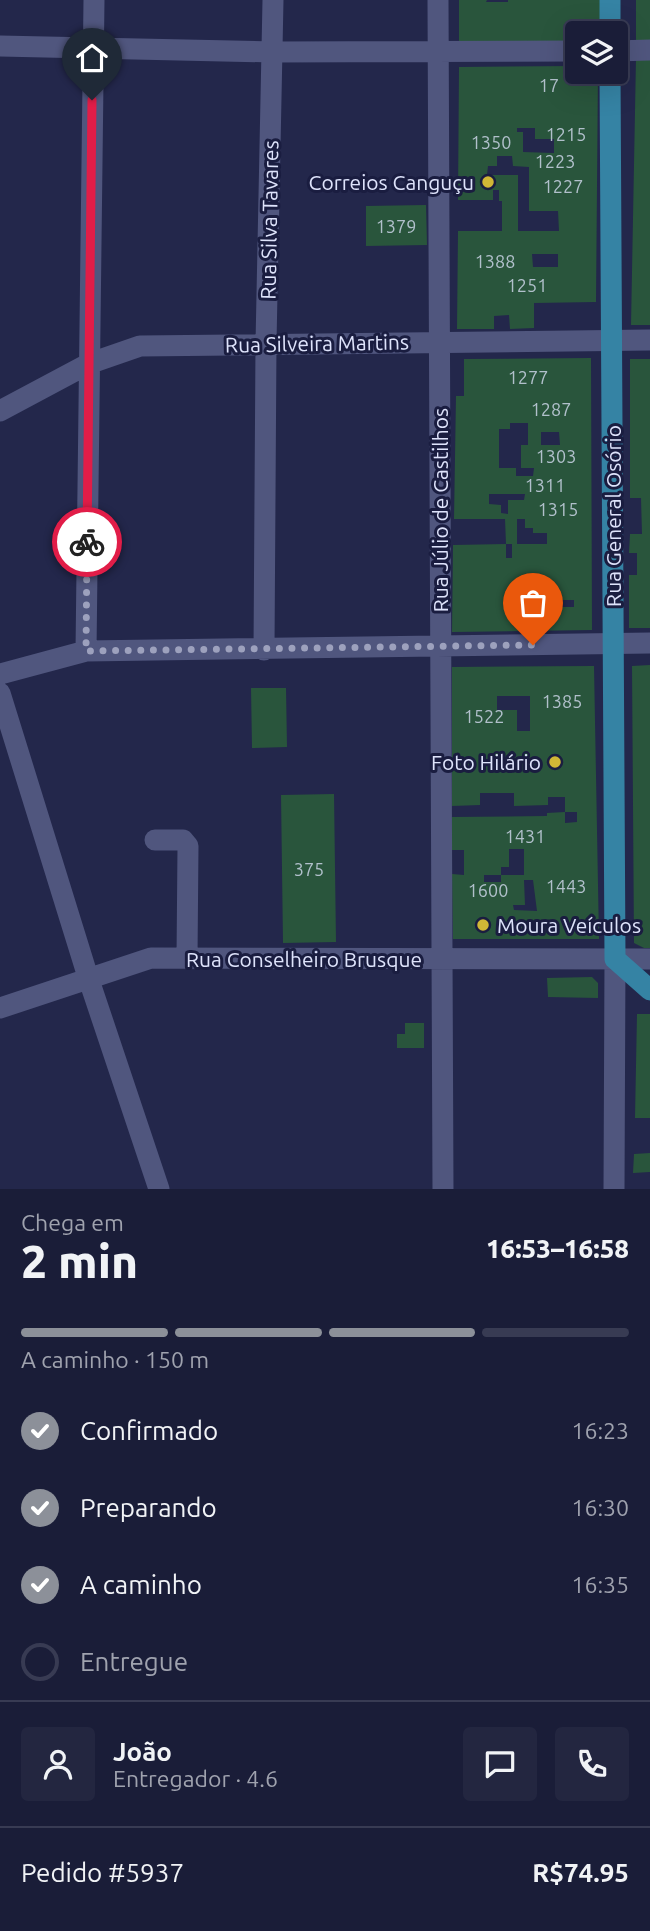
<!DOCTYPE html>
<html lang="pt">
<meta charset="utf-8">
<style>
:root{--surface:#1a1d38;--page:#232640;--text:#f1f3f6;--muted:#9fa2ae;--line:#383b53;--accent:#8c9099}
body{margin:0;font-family:Ubuntu,sans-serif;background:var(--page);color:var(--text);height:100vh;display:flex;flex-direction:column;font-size:26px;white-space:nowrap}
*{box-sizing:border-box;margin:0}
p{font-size:23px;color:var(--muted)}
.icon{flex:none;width:38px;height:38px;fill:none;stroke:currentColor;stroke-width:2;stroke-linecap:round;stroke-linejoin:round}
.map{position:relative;height:1189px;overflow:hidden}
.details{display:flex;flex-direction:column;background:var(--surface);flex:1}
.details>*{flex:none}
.fabs{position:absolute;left:565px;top:21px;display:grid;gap:14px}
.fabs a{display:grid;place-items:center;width:63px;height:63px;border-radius:7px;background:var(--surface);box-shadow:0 7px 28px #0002,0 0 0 2px var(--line);font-size:35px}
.pin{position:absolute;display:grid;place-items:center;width:60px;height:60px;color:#fff;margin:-72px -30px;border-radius:50% 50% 50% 0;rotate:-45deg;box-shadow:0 0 7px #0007}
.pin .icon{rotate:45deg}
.courier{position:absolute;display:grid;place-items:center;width:70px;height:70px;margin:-35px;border:5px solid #e11d48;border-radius:50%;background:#fff;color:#222;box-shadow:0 2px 9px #0007}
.overview em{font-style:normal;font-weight:800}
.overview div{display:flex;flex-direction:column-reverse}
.overview{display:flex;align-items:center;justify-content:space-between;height:119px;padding:0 21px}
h1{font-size:46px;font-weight:800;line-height:52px}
.bar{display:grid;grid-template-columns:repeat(4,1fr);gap:10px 7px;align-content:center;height:84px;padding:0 21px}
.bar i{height:9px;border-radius:5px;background:var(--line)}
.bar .on{background:var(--accent)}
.bar p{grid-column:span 4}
.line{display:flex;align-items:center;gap:18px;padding:0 21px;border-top:2px solid var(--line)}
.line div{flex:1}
.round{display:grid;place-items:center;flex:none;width:74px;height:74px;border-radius:7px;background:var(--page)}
ol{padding:0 21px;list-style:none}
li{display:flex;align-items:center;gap:21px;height:77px}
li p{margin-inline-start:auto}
li .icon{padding:7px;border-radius:50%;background:var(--accent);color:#fff;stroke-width:4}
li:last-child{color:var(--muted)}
li i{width:38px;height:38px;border:4px solid var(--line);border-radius:50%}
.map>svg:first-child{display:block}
.building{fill:#29553c;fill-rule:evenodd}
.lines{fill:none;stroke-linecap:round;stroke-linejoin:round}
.minor{stroke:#50567e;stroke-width:21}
.major{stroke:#3583a4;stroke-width:21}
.done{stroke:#9da1bd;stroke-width:7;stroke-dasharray:0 12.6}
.route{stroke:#e11d48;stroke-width:9}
.poi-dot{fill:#d1b736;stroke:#1a1d40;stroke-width:2.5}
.labels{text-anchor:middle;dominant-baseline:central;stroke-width:6;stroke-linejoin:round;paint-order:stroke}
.number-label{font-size:18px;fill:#b1c0cb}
.poi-label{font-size:21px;fill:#dee3fb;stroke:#1a1d40;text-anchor:end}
.street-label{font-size:21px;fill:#dee3fb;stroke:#1a1d40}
</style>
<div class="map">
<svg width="650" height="1189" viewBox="0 0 650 1189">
<rect width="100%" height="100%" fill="#23274b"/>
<path class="building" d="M 459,0 L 487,0 L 486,2 L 508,2 L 508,0 L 600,0 L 600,33 L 578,33 L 578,42 L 459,43 Z
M 636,0 L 650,0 L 650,40 L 636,40 Z
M 650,57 L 650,325 L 631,325 L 636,58 Z
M 578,66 L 578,72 L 598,72 L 596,302 L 534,303 L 534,328 L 510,329 L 509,315 L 494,316 L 494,329 L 457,329 L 458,231 L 502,231 L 502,201 L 499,201 L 499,190 L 493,190 L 493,200 L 458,200 L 459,67 ZM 517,128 L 535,128 L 535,139 L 554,139 L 554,153 L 523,152 L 523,132 L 517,132 ZM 497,156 L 512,156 L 513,166 L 529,167 L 529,211 L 558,211 L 559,231 L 518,231 L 518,175 L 487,175 L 488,166 L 497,166 ZM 532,254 L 558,254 L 558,267 L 533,267 Z
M 426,205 L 427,245 L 366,246 L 366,206 Z
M 591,358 L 592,630 L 452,632 L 453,545 L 506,544 L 506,558 L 512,558 L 512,544 L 506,544 L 505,519 L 454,519 L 456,396 L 464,396 L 464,359 ZM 510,423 L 528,423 L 528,445 L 521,445 L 521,468 L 534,468 L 533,476 L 516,476 L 516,468 L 499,468 L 499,429 L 510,429 ZM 541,432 L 559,432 L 560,445 L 541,445 ZM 489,494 L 525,494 L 524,500 L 508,500 L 508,514 L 501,513 L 501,505 L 489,504 ZM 517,519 L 525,519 L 525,528 L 533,528 L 533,533 L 547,533 L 547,544 L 517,544 ZM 528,577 L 539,577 L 539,603 L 526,604 ZM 556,600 L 574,600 L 574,607 L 557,607 Z
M 630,359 L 650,359 L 650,628 L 629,628 L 629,575 L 637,575 L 637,553 L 629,553 L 630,534 L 642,534 L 641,498 L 630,498 Z
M 650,665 L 650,948 L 644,948 L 634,943 L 632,666 Z
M 594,666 L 599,939 L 453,939 L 452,874 L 464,875 L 464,850 L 452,850 L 452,817 L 547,816 L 547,813 L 565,812 L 565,823 L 577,822 L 577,812 L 565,812 L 565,797 L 548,797 L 548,805 L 514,806 L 514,793 L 480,793 L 480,805 L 452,806 L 452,667 ZM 497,696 L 530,696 L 530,731 L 517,731 L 517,710 L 497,710 ZM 509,849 L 524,849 L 524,875 L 501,875 L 501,882 L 484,882 L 484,875 L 501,875 L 501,867 L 509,867 ZM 524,880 L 533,880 L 537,911 L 514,910 L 513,905 L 525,905 Z
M 251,688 L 286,688 L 287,747 L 252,748 Z
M 334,794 L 336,942 L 283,943 L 281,795 Z
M 592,977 L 598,983 L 598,998 L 548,997 L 547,978 Z
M 637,1014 L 650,1014 L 650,1118 L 635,1118 Z
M 405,1023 L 424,1023 L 424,1048 L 397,1048 L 397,1034 L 405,1034 Z
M 650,1153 L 650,1172 L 633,1173 L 634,1154 Z"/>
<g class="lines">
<path class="minor" d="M 438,0 L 443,1189
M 0,46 L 273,52 L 578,51
M 616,51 L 650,50
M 0,411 L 88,364 L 140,346 L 650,340
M 264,650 L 266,343 L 273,0
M 86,651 L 94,0
M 0,674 L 86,651 L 650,643
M 0,693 L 88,977 L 159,1189
M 155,840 L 183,840 L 188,846 L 187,958
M 0,1008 L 151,958 L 650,959
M 614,1189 L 615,959"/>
<path class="major" d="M 610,33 L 610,0
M 610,72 L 615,959 L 650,990"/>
</g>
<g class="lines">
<path class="done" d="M 87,542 L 86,651 L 533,645"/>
<path class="route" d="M 87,542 L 92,100"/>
</g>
<g class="poi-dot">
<circle cx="488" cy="182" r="7"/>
<circle cx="555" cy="762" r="7"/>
<circle cx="483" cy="925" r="7"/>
</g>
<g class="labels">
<g class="number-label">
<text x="549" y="85">17</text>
<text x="566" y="134">1215</text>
<text x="491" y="142">1350</text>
<text x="555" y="161">1223</text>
<text x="563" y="186">1227</text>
<text x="396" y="226">1379</text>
<text x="495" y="261">1388</text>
<text x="527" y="285">1251</text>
<text x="528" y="377">1277</text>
<text x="551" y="409">1287</text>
<text x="556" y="456">1303</text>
<text x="545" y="485">1311</text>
<text x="558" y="509">1315</text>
<text x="562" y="701">1385</text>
<text x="484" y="716">1522</text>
<text x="525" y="836">1431</text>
<text x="309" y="869">375</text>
<text x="566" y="886">1443</text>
<text x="488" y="890">1600</text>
</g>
<g class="poi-label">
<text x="474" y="182">Correios Canguçu</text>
<text x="541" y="762">Foto Hilário</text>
<text x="497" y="925" text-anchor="start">Moura Veículos</text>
</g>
<g class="street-label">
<text transform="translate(269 220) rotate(-89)">Rua Silva Tavares</text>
<text transform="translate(317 343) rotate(-1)">Rua Silveira Martins</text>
<text transform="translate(440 510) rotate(-90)">Rua Júlio de Castilhos</text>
<text transform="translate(613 516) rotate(-90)">Rua General Osório</text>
<text x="304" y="959">Rua Conselheiro Brusque</text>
</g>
</g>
</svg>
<div class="fabs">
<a><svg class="icon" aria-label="layers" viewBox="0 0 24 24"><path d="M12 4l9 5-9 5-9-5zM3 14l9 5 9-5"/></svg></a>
</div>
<div class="pin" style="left:533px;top:645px;background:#ea580c"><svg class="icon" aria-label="bag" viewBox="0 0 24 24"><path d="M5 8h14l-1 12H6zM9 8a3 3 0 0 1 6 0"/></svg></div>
<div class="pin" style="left:92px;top:100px;background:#1f2937"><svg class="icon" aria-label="home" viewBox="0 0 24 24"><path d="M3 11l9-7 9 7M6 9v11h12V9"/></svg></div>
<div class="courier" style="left:87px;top:542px"><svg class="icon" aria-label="bike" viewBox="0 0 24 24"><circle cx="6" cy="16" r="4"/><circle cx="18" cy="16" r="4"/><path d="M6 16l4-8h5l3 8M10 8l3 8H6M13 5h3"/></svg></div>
</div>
<section class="details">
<div class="overview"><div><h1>2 min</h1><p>Chega em</p></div><em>16:53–16:58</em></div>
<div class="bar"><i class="on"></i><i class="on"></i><i class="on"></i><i></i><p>A caminho · 150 m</p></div>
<ol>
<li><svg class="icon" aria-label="check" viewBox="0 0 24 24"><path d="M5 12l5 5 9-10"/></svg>Confirmado<p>16:23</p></li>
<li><svg class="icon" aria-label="check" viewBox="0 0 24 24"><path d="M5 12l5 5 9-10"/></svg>Preparando<p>16:30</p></li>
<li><svg class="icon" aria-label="check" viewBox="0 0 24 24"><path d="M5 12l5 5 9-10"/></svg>A caminho<p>16:35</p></li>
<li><i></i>Entregue</li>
</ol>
<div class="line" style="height:126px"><a class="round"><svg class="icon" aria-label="person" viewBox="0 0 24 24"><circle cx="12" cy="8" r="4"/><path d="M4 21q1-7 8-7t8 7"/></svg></a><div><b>João</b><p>Entregador · 4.6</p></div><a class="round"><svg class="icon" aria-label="chat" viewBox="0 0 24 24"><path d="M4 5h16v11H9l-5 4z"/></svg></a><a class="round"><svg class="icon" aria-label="phone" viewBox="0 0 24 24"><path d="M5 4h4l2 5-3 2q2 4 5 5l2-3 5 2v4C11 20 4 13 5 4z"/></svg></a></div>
<div class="line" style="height:91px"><div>Pedido #5937</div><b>R$74.95</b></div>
</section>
